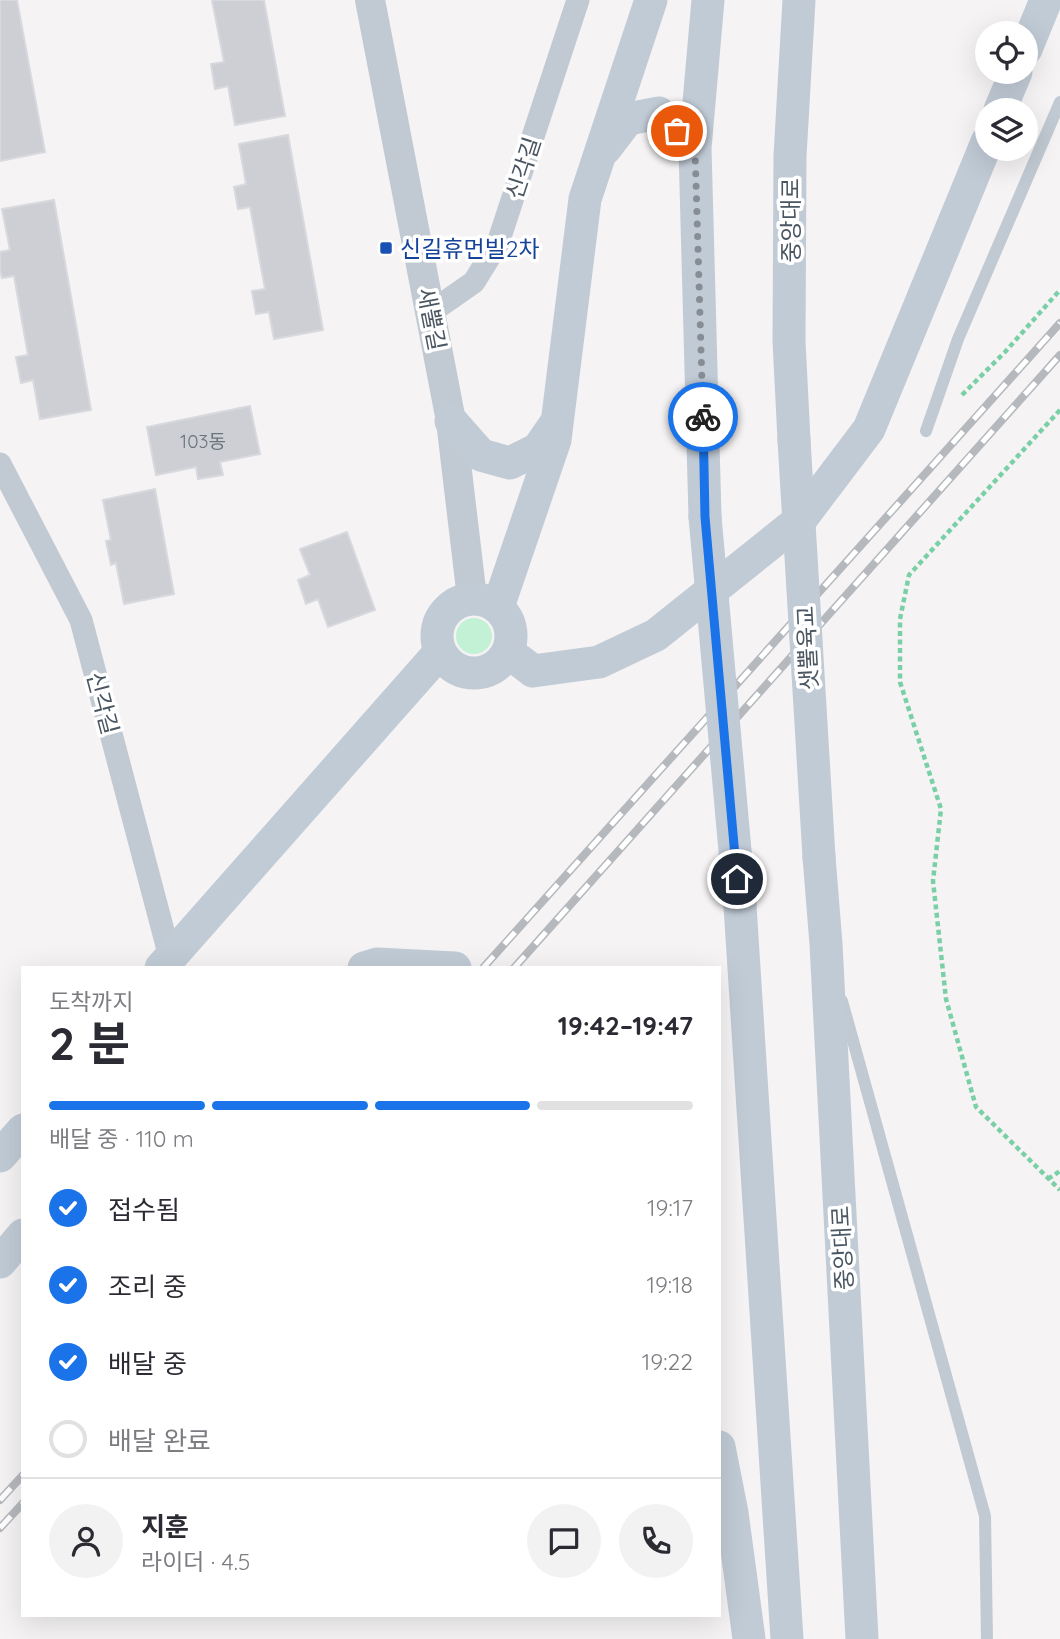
<!DOCTYPE html>
<html lang="ko">
<meta charset="utf-8">
<style>
:root{--surface:#fff;--page:#f2f2f3;--text:#2b2b33;--muted:#7c7c81;--line:#e1e1e2;--accent:#1a73e8}
body{margin:0;font-family:Quicksand,"Noto Sans KR",sans-serif;background:var(--page);color:var(--text);height:100vh;display:flex;flex-direction:column;font-size:26px;white-space:nowrap}
*{box-sizing:border-box;margin:0}
p{font-size:23px;color:var(--muted)}
.icon{flex:none;width:38px;height:38px;fill:none;stroke:currentColor;stroke-width:2;stroke-linecap:round;stroke-linejoin:round}
.map{position:relative;flex:1;overflow:hidden}
.sheet{position:absolute;left:21px;top:966px;width:700px;height:651px;display:flex;flex-direction:column;background:var(--surface);border-radius:0px;box-shadow:0 7px 28px #0002}
.sheet>*{flex:none}
.tools{position:absolute;left:975px;top:21px;display:grid;gap:14px}
.tools a{display:grid;place-items:center;width:63px;height:63px;border-radius:50%;background:var(--surface);box-shadow:0 7px 28px #0002;font-size:35px}
.pin{position:absolute;display:grid;place-items:center;width:60px;height:60px;color:#fff;margin:-30px;border:4px solid #fff;border-radius:50%;box-shadow:0 2px 7px #0007}
.courier{position:absolute;display:grid;place-items:center;width:70px;height:70px;margin:-35px;border:5px solid #1a73e8;border-radius:50%;background:#fff;color:#222;box-shadow:0 2px 9px #0007}
.headline em{font-style:normal;font-weight:700}
.headline div{display:flex;flex-direction:column-reverse}
.headline{display:flex;align-items:center;justify-content:space-between;height:119px;padding:0 28px}
h1{font-size:46px;font-weight:700;line-height:52px}
.bar{display:grid;grid-template-columns:repeat(4,1fr);gap:10px 7px;align-content:center;height:84px;padding:0 28px}
.bar i{height:9px;border-radius:5px;background:var(--line)}
.bar .active{background:var(--accent)}
.bar p{grid-column:span 4}
.line{display:flex;align-items:center;gap:18px;padding:0 28px;border-top:2px solid var(--line)}
.line div{flex:1}
.round{display:grid;place-items:center;flex:none;width:74px;height:74px;border-radius:37px;background:var(--page)}
ol{padding:0 28px;list-style:none}
li{display:flex;align-items:center;gap:21px;height:77px}
li p{margin-inline-start:auto}
li .icon{padding:7px;border-radius:50%;background:var(--accent);color:#fff;stroke-width:4}
li:last-child{color:var(--muted)}
li i{width:38px;height:38px;border:4px solid var(--line);border-radius:50%}
.map>svg:first-child{display:block}
.green{fill:#c3f1d5}
.building{fill:#cdcfd5;stroke:#d7d9de;stroke-width:2}
.lines{fill:none;stroke-linecap:round;stroke-linejoin:round}
.path{stroke:#7ad0a6;stroke-width:4.5;stroke-dasharray:5 3.5;stroke-linecap:butt}
.service{stroke:#c1cad2;stroke-width:12}
.minor{stroke:#c1cad2;stroke-width:23}
.tertiary{stroke:#c1cad2;stroke-width:30}
.secondary{stroke:#c1cbd6;stroke-width:33}
.rail-casing{stroke:#b5b8bd;stroke-width:8}
.rail{stroke:#fff;stroke-width:5;stroke-dasharray:16;stroke-linecap:butt}
.secondary-bridge{stroke:#c1cbd6;stroke-width:33}
.done{stroke:#868d94;stroke-width:7;stroke-dasharray:0 12.6}
.route{stroke:#1a73e8;stroke-width:9}
.transit-dot{fill:#1a4fb4;stroke:#fff;stroke-width:2.5}
.labels{text-anchor:middle;dominant-baseline:central;stroke-width:7;stroke-linejoin:round;paint-order:stroke}
.number-label{font-size:19px;fill:#6b747e}
.street-label{font-size:23px;fill:#4a5661;stroke:#fff}
.transit-label{font-size:23px;fill:#164399;stroke:#fff;text-anchor:start}
</style>
<div class="map">
<svg width="1060" height="1639" viewBox="0 0 1060 1639">
<rect width="100%" height="100%" fill="#f5f3f3"/>
<path class="green" d="M456 636a18 18 0 1 1 36 0a18 18 0 1 1-36 0Z"/>
<path class="building" d="M 0,0 L 17,0 L 45,152 L 0,161 Z
M 212,0 L 264,0 L 285,116 L 235,125 L 228,86 L 215,89 L 211,64 L 224,62 Z
M 288,135 L 323,330 L 274,339 L 269,312 L 256,314 L 252,291 L 265,289 L 250,207 L 238,209 L 234,187 L 246,184 L 239,144 Z
M 54,200 L 91,410 L 40,419 L 33,380 L 21,383 L 16,357 L 28,355 L 14,276 L 2,278 L 0,270 L 0,252 L 10,250 L 2,209 Z
M 250,406 L 260,454 L 220,462 L 223,475 L 198,479 L 196,467 L 156,475 L 147,427 Z
M 155,489 L 174,594 L 124,604 L 116,563 L 111,565 L 106,541 L 111,540 L 103,500 Z
M 347,532 L 375,610 L 328,627 L 318,599 L 306,604 L 298,580 L 310,575 L 300,549 Z"/>
<g class="lines">
<path class="path" d="M 962,395 L 1005,352 L 1060,290
M 1060,410 L 909,575 L 900,619 L 900,682 L 941,809 L 933,881 L 946,999 L 976,1107 L 1060,1190
M 1048,1179 L 1060,1171"/>
<path class="service" d="M 926,431 L 958,339 L 1060,102
M 842,1001 L 985,1516 L 987,1639"/>
<path class="minor" d="M 431,312 L 474,282 L 498,243 L 578,0
M 0,464 L 81,620 L 170,957"/>
<path class="tertiary" d="M 370,0 L 451,421 L 472,598"/>
<path class="secondary" d="M 1026,49 L 1046,0
M 1000,110 L 1016,72
M 605,149 L 628,119 L 659,113 L 695,148
M 451,421 L 481,455 L 510,463 L 538,449 L 556,423
M 794,440 L 789,341 L 790,156 L 799,0
M 705,517 L 695,148 L 708,0
M437 636a37 37 0 1 1 74 0a37 37 0 1 1-74 0Z
M 498,607 L 555,440 L 585,199 L 651,0
M 508,652 L 533,671 L 599,662 L 656,635 L 801,519 L 869,429 L 987,142
M 819,857 L 826,944 L 862,1639
M 740,906 L 787,1639
M 161,968 L 440,652
M 364,968 L 377,964 L 455,968
M 0,1156 L 23,1130
M 0,1262 L 23,1235
M 719,1447 L 732,1513 L 749,1639"/>
<defs>
<path id="rail" d="M 483,968 L 1060,323
M 514,968 L 1060,355
M 0,1500 L 23,1475
M 0,1528 L 23,1503"/>
</defs>
<use href="#rail" class="rail-casing"/>
<use href="#rail" class="rail"/>
<path class="secondary-bridge" d="M 794,440 L 819,857
M 705,517 L 740,906"/>
</g>
<g class="lines">
<path class="done" d="M 677,131 L 695,148 L 703,417"/>
<path class="route" d="M 703,417 L 705,517 L 737,879"/>
</g>
<rect class="transit-dot" x="379" y="241" width="14" height="14" rx="3.5"/>
<g class="labels">
<g class="number-label">
<text x="203" y="441">103동</text>
</g>
<g class="street-label">
<text transform="translate(523 168) rotate(-72)">신각길</text>
<text transform="translate(790 220) rotate(-90)">중앙대로</text>
<text transform="translate(432 319) rotate(79)">새뿔길</text>
<text transform="translate(807 648) rotate(-93)">샛뿔육교</text>
<text transform="translate(103 703) rotate(75)">신각길</text>
<text transform="translate(842 1248) rotate(-93)">중앙대로</text>
</g>
<g class="transit-label">
<text x="400" y="248">신길휴먼빌2차</text>
</g>
</g>
</svg>
<div class="tools">
<a><svg class="icon" aria-label="locate" viewBox="0 0 24 24"><circle cx="12" cy="12" r="6"/><path d="M12 2v4M12 18v4M2 12h4M18 12h4"/></svg></a>
<a><svg class="icon" aria-label="layers" viewBox="0 0 24 24"><path d="M12 4l9 5-9 5-9-5zM3 14l9 5 9-5"/></svg></a>
</div>
<div class="pin" style="left:677px;top:131px;background:#ea580c"><svg class="icon" aria-label="bag" viewBox="0 0 24 24"><path d="M5 8h14l-1 12H6zM9 8a3 3 0 0 1 6 0"/></svg></div>
<div class="pin" style="left:737px;top:879px;background:#1f2937"><svg class="icon" aria-label="home" viewBox="0 0 24 24"><path d="M3 11l9-7 9 7M6 9v11h12V9"/></svg></div>
<div class="courier" style="left:703px;top:417px"><svg class="icon" aria-label="bike" viewBox="0 0 24 24"><circle cx="6" cy="16" r="4"/><circle cx="18" cy="16" r="4"/><path d="M6 16l4-8h5l3 8M10 8l3 8H6M13 5h3"/></svg></div>
<section class="sheet">
<div class="headline"><div><h1>2 분</h1><p>도착까지</p></div><em>19:42–19:47</em></div>
<div class="bar"><i class="active"></i><i class="active"></i><i class="active"></i><i></i><p>배달 중 · 110 m</p></div>
<ol>
<li><svg class="icon" aria-label="check" viewBox="0 0 24 24"><path d="M5 12l5 5 9-10"/></svg>접수됨<p>19:17</p></li>
<li><svg class="icon" aria-label="check" viewBox="0 0 24 24"><path d="M5 12l5 5 9-10"/></svg>조리 중<p>19:18</p></li>
<li><svg class="icon" aria-label="check" viewBox="0 0 24 24"><path d="M5 12l5 5 9-10"/></svg>배달 중<p>19:22</p></li>
<li><i></i>배달 완료</li>
</ol>
<div class="line" style="height:126px"><a class="round"><svg class="icon" aria-label="person" viewBox="0 0 24 24"><circle cx="12" cy="8" r="4"/><path d="M4 21q1-7 8-7t8 7"/></svg></a><div><b>지훈</b><p>라이더 · 4.5</p></div><a class="round"><svg class="icon" aria-label="chat" viewBox="0 0 24 24"><path d="M4 5h16v11H9l-5 4z"/></svg></a><a class="round"><svg class="icon" aria-label="phone" viewBox="0 0 24 24"><path d="M5 4h4l2 5-3 2q2 4 5 5l2-3 5 2v4C11 20 4 13 5 4z"/></svg></a></div>
</section>
</div>
